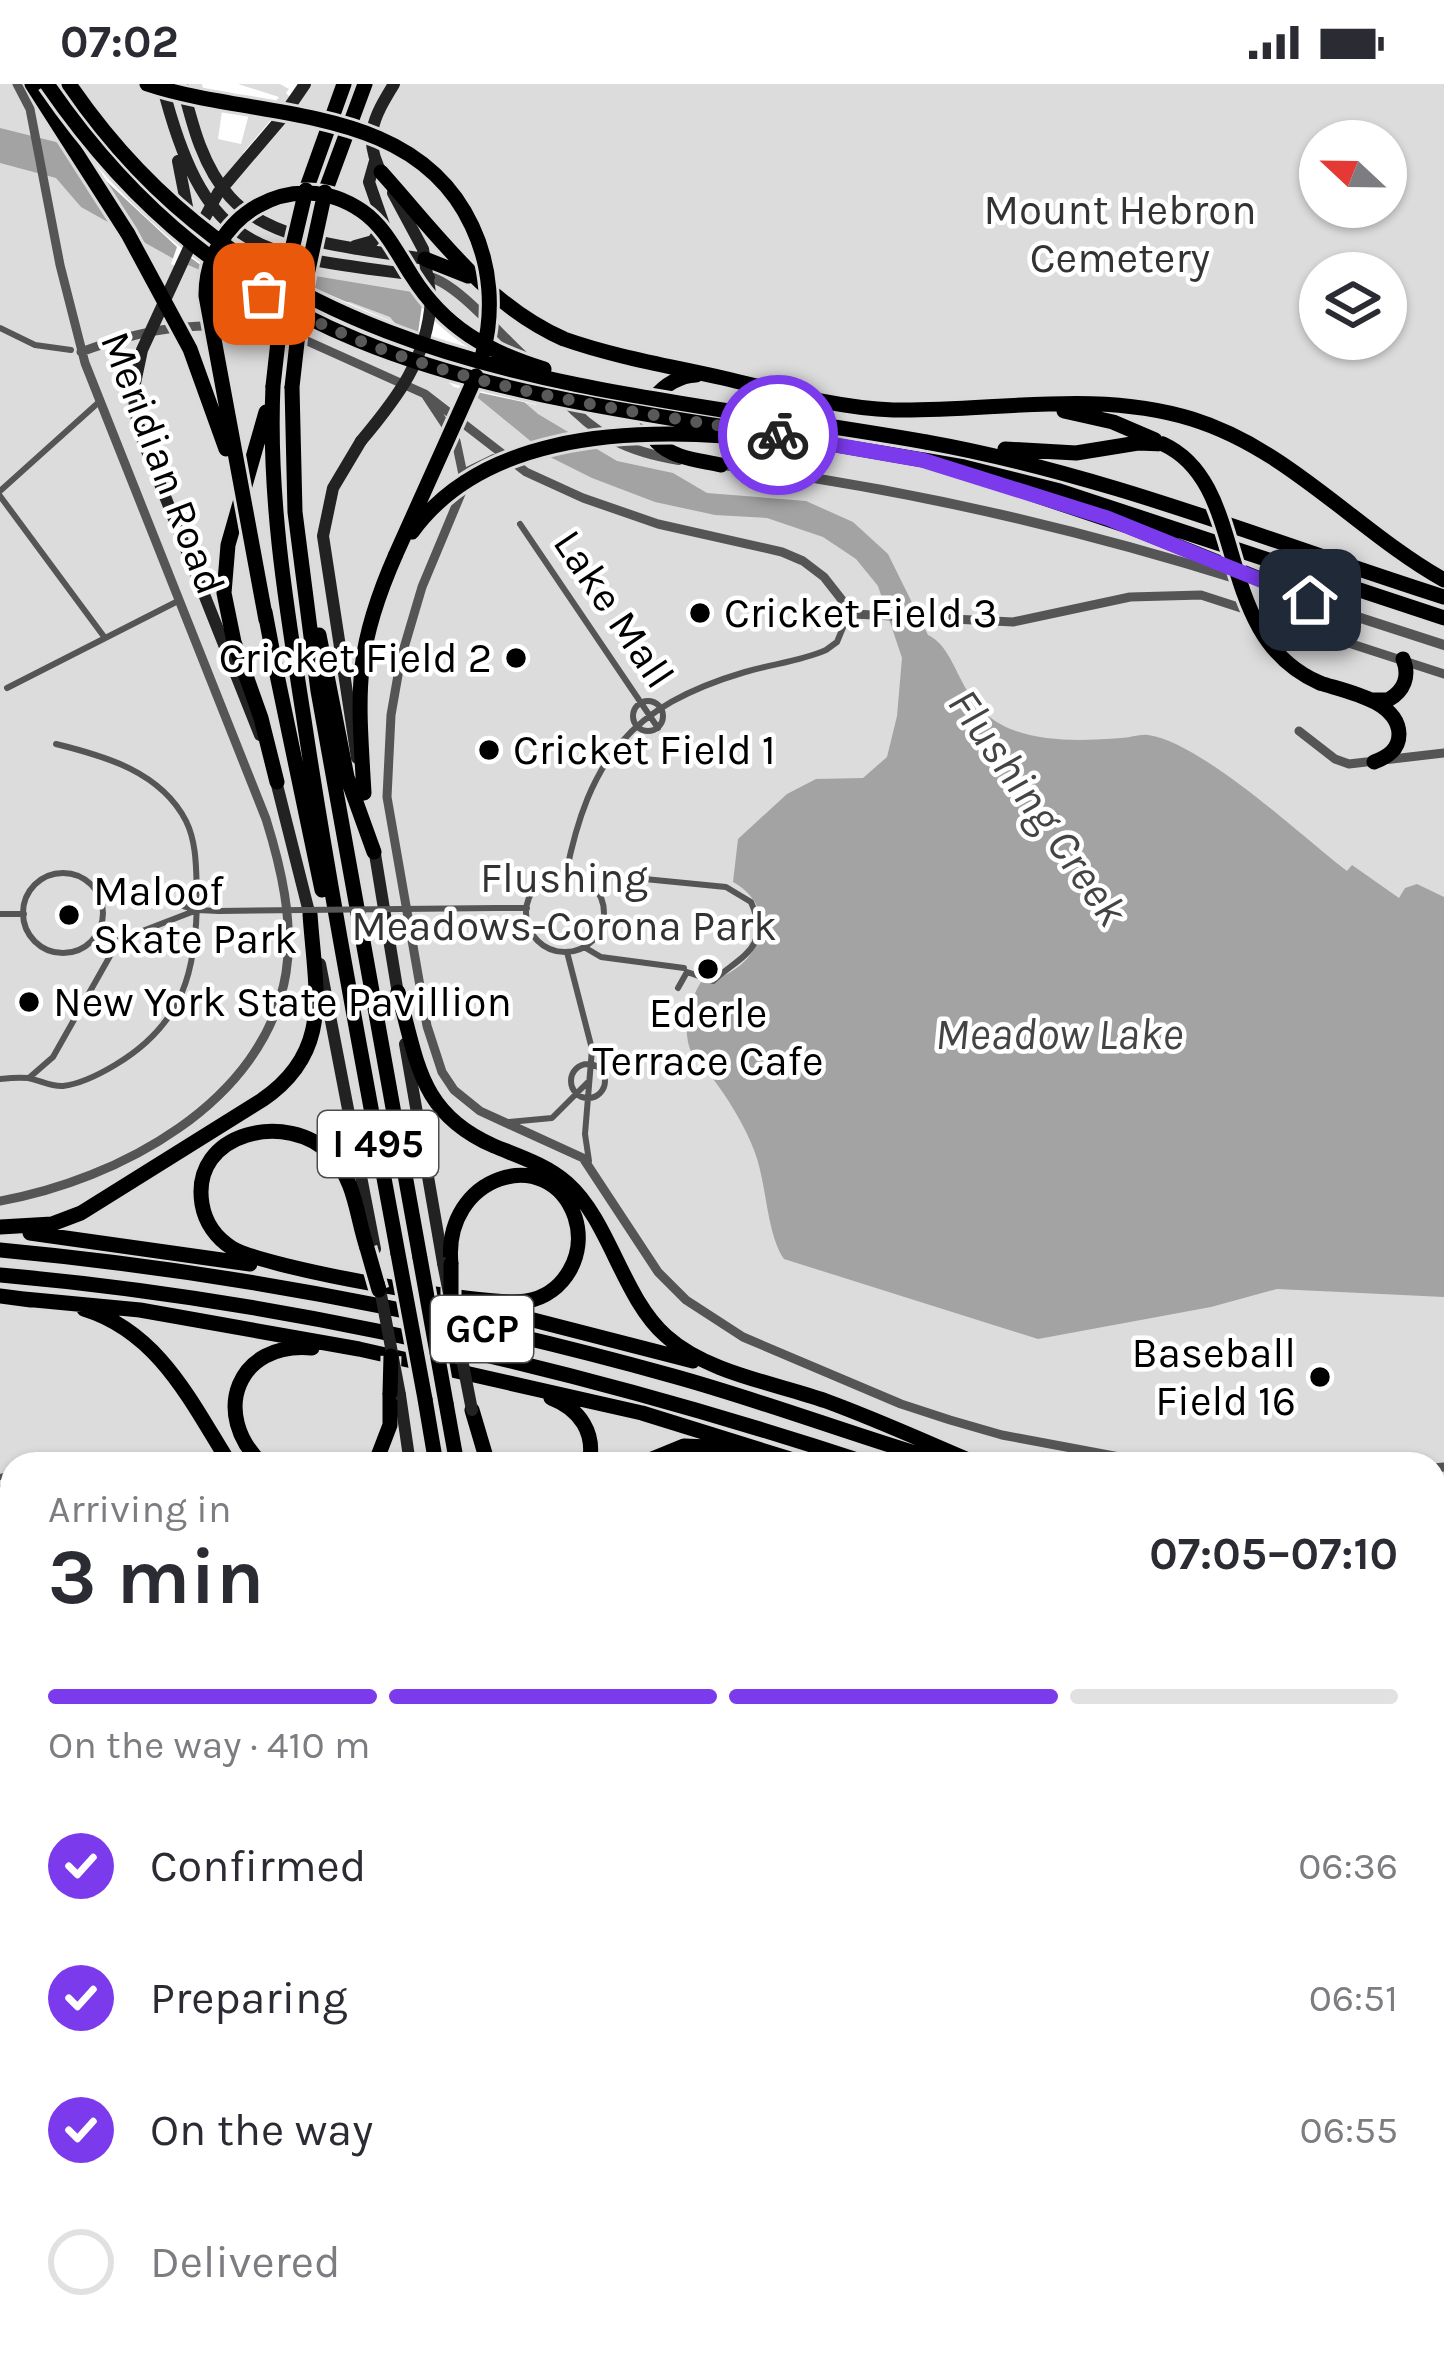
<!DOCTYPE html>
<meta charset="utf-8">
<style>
:root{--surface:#fff;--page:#f7f7f7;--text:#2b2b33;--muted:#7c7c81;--line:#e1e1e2;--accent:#7c3aed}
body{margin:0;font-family:Karla,sans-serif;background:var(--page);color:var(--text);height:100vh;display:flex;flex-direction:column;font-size:45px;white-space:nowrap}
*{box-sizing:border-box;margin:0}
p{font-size:39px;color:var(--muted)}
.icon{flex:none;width:66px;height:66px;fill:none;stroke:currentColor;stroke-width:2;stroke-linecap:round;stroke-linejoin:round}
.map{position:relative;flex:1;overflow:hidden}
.details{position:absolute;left:0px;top:1368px;width:1446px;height:903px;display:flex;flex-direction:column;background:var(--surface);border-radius:36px 36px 0 0;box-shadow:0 3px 9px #0004}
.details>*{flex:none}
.needle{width:78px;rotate:292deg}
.fabs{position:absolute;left:1299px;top:36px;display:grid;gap:24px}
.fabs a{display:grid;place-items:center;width:108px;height:108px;border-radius:50%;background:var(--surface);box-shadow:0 3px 9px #0004;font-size:60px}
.pin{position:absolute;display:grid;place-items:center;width:102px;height:102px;color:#fff;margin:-51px;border-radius:24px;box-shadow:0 6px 18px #0006}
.courier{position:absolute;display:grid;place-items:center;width:120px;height:120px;margin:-60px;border:9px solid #7c3aed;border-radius:50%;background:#fff;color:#222;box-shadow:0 3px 15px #0007}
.overview em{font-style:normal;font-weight:700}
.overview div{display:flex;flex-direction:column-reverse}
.overview{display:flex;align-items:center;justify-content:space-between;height:204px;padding:0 48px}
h1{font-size:78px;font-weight:700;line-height:90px}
.bar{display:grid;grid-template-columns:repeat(4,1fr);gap:18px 12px;align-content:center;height:144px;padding:0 48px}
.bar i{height:15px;border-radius:9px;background:var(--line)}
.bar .active{background:var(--accent)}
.bar p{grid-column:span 4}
ol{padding:0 48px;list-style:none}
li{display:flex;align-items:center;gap:36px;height:132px}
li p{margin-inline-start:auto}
li .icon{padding:12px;border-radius:50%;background:var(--accent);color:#fff;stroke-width:4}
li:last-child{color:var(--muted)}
li i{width:66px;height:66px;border:6px solid var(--line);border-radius:50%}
.status{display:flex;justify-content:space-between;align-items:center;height:84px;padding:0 60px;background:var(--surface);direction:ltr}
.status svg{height:33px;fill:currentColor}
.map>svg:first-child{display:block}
.green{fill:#dcdcdc;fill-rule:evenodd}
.water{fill:#a3a3a3}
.pier{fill:#fff}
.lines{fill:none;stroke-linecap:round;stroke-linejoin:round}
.motorway-casing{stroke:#dbdbdb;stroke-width:21}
.pedestrian{stroke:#555;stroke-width:6}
.minor{stroke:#555;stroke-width:9}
.tertiary{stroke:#555;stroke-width:10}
.secondary{stroke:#222;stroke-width:12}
.motorway{stroke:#000;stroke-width:15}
.motorway-bridge-casing{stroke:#dbdbdb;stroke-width:21;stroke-linecap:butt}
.pedestrian-bridge{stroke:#555;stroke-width:6}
.secondary-bridge{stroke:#222;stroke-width:12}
.motorway-bridge{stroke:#000;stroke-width:15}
.done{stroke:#595959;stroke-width:12;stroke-dasharray:0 21.6}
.route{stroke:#7c3aed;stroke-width:15}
.poi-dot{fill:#000;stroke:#fff;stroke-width:4.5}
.labels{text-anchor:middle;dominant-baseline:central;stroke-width:9;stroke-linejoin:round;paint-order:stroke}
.shield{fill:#fff;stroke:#4c4c4c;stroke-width:3}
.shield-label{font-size:39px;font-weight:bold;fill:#000}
.park-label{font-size:42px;fill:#333;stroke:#fff}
.street-label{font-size:42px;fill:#000;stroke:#fff}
.poi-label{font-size:42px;fill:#000;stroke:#fff;text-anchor:start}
.water-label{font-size:45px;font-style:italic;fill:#444;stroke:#fff}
</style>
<div class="status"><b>07:02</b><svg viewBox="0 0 49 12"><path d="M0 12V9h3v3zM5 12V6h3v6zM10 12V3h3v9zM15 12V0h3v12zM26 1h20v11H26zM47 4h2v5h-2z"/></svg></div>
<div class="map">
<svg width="1444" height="2269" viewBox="0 0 1444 2269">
<rect width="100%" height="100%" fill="#fff"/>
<path class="green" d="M 0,0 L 202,0 L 206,17 L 223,20 L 218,55 L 241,60 L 250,26 L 267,29 L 279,13 L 238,0 L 280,0 L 289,5 L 286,9 L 290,13 L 243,69 L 253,73 L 310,0 L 1444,0 L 1444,1512 L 1434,1513 L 1434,1380 L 12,1380 L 12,1672 L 0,1671 ZM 1320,57 L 1386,57 L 1386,123 L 1320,123 ZM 1320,189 L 1386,189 L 1386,255 L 1320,255 Z"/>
<path class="water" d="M 0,44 L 56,58 L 134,112 L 279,186 L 412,208 L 489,288 L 538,330 L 617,377 L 673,389 L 707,409 L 806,417 L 853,438 L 888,470 L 928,551 C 959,566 956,616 1002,641 C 1036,659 1083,657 1121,654 C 1129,654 1140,650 1148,651 C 1201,658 1303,753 1347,787 L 1352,781 L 1399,814 L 1405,804 L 1417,800 L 1444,813 L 1444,1213 L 1277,1205 L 1211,1223 L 1038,1255 L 784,1175 C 766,1148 767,1099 754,1066 C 744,1040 727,1013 711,992 C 703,982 692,974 689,962 C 683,939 689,918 701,898 C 714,901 716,896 727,890 C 766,870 776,822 733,798 L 738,755 L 787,710 L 816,695 L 863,694 L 887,673 L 897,632 L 902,574 L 878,502 L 856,475 L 823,453 L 767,434 L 715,431 L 655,418 L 592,394 L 550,373 L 411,259 L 390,233 L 350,218 L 277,215 L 251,208 L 174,175 L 81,123 L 56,94 L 0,79 Z"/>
<path class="pier" d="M 61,55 L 237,168 L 276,183 L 278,179 L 315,186 L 312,203 L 418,249 L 422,221 L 409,202 L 415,203 L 493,284 L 537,321 L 454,303 L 407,263 L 386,238 L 349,224 L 275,221 L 251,214 L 213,190 L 211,197 L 200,192 L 202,182 L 191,174 L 185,186 L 171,180 L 177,163 Z"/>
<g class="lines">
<defs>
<path id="motorway" d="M 32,0 L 128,150
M 381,88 C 436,149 486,221 564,255 C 615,273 670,282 723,294 C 779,307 835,324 893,326 C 992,328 1095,305 1192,335 C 1289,365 1357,447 1444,496
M 306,106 L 344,0
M 325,108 L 365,0
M 425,175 L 468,192
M 696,291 C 665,292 629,329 657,358 C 673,375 700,376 721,381
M 273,302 C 268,412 286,521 303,629 C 330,810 365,990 398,1170
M 292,303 L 295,428 L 318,607 L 420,1174
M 1064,327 L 1113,338 L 1155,356
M 266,328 L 228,461 L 224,509 L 234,558 L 261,634 L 277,698
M 814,357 L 964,383 L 1060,407 L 1444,534
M 926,358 C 1105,390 1271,458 1444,513
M 1005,365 L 1076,369 L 1138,359 L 1163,360
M 1011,403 L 1130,443 L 1342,528
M 319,551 L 347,693 L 374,768
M 276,586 L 322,806
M 1320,599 C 1344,607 1398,616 1399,650 C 1399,666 1387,673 1374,678
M 1372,616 L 1388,616 C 1404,607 1410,592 1403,575
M 364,709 C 358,606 353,567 396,470
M 398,908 C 418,979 419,1029 494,1062 C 518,1072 547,1081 567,1099 C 610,1137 622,1213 666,1252 C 707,1289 775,1299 826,1317 C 878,1336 928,1359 978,1380
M 0,1143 L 52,1140 L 81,1129 L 262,1016 C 334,967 315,906 310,830
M 30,1149 L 250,1180
M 367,1164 C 356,1131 356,1098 331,1071 C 289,1026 190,1047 202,1120 C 205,1138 216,1154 232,1164 C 265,1184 489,1224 527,1217 C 565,1210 587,1170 575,1133 C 549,1058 442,1091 451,1180
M 0,1166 C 226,1187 454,1231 673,1292 C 767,1318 858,1353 951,1380
M 0,1191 C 297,1217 588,1287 870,1380
M 0,1212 L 31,1216
M 24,1215 L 140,1226 L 359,1265 L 642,1329 L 806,1380
M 84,1225 C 159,1248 191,1318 230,1380
M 490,1225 L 693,1277
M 551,1314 C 580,1325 596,1349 589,1380
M 425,1315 L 436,1380
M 446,1319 L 457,1380
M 472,1326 L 488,1380
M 262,1380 C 210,1330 237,1257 312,1264
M 375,1380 L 390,1341 L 390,1309
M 640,1380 L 684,1362 L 735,1364
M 1434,1426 L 1444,1426
M 1434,1451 L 1444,1450
M 471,2269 L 474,2259
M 484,2269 L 486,2259
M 509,2269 L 511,2259"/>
</defs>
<use href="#motorway" class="motorway-casing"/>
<path class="pedestrian" d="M 0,244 L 35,261 L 71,266
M 0,407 L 99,318
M 0,412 L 105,554
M 520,440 L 658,644
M 7,604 L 180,516
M633 632a15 15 0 1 1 30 0a15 15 0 1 1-30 0Z
M23 829a40 40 0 1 1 80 0a40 40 0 1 1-80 0Z
M 566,790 C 589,675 630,622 745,588 C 772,580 801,577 826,566 L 837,558 L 844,541
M526 829a39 39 0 1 1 78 0a39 39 0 1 1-78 0Z
M 588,798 L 604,791 L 726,803 L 751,818 C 772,865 740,872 713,897 L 687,888 L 678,904
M 119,803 L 197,826 L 219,827
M 497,824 L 527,824
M 0,830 L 24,830
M 584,863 L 601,873 L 684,884
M 567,868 L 592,965 L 585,1050 L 589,1077
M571 997a17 17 0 1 1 34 0a17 17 0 1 1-34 0Z
M 30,993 L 53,973 L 119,856 L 197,826
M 0,995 C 9,994 19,993 28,994 C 39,996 52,1003 63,1002 C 80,1000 100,990 115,981 C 184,940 197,886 197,810 C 196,786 197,759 186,737 C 161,688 105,672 56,660
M 509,1038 L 552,1034 L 588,998
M 0,1393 L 12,1390
M 0,1404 L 12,1412
M 0,1558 L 12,1543"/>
<path class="minor" d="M 296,252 L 425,310 L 526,388 L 583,414 L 658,440 L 782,468 L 803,477 L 824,493 L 853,530 L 1013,538 L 1130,513 L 1201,511 L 1444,590
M 81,268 C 154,241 204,237 280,246
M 425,310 L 456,357 L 465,400 L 422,503 L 401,574 L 391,631 L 387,713 L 427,942 L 442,988 L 454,1006 L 480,1027 L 583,1074 L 658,1188 L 686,1216 L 743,1253 L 901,1320 L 950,1336 L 1002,1351 L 1130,1375 L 1181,1380
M 464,389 L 503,370
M 1299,647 L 1335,675 L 1349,680 L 1444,669
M 0,1117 C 117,1096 265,1019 286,889 C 294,838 281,783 266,735 L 85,279 L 60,181 L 30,25 L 17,0
M 1434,1384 L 1444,1383
M 1434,1522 L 1444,1521
M 0,1687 L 12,1687
M 0,1710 L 12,1710
M 1434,1809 L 1444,1809
M 0,1823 L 12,1811
M 0,1977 L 12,1965
M 0,2125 L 12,2113
M 0,2173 L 12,2185
M 86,2259 L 96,2269
M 354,2259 L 364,2269
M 836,2259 L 849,2269
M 4,2269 L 14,2259
M 152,2269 L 162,2259
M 299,2269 L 309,2259
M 574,2269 L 574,2259
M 682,2269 L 682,2259
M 792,2269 L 792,2259
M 900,2269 L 900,2259
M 1013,2269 L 1013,2259
M 1125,2269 L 1125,2259
M 1234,2269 L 1234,2259
M 1343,2269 L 1343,2259"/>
<path class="tertiary" d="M 429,193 C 458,199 503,255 529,277
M 561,313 C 596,352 628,368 679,376
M 715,380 C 894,402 1069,442 1241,496
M 1339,527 L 1444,561"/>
<path class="secondary" d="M 162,0 C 208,181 264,169 429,193
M 182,0 C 192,39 202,82 230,113 C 273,161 366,165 425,175
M 178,77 L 189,133
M 383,92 C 362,55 373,34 394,0
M 393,109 L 423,165 L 431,215
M 355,162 L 373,157 L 384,141 L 369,98 L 375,77
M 189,163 L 218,109 L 281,35 L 305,0
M 134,304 L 135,328 L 143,357 L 260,651
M 357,674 L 323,452 L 333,404 L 361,357
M 275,693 L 311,836
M 374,764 L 399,916
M 320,880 L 375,1165
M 405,960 L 443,1179
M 400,1311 L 410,1380
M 0,2074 L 12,2074
M 1434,2089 L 1444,2089
M 442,2269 L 444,2259
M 553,2269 L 555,2259"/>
<use href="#motorway" class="motorway"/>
<defs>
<path id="motorway-bridge" d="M 47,0 C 244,287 498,306 814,357
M 69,0 C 273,299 603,301 926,358
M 147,0 C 258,37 414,17 472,142 C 491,182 494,227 483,269
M 128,150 L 190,265 L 226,365
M 273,302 L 285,195 L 306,106
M 292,303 L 302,214 L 325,108
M 1163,360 C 1252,401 1210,552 1320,599
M 412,448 C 481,353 618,345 725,352
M 396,470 L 476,292
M 265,528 L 276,586
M 266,536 L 206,212 C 205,133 293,79 362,127 C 385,143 397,169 412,192 C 444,243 488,268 544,285
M 367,1164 L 379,1206
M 398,1170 L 425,1315
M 420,1174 L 446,1319
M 451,1180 L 451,1212
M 390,1309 L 391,1272"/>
</defs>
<use href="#motorway-bridge" class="motorway-bridge-casing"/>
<path class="pedestrian-bridge" d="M 219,827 L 497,824"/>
<path class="secondary-bridge" d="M 134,304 L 142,266 L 189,164
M 361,357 C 398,313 427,275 431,216
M 443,1179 L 472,1326
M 379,1200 L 400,1311"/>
<use href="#motorway-bridge" class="motorway-bridge"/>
</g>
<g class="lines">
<path class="done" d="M 264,210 C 422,302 601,322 778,351"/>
<path class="route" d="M 778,351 L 922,376 L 1107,434 L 1310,516"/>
</g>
<g class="poi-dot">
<circle cx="700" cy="529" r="12"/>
<circle cx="516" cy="574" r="12"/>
<circle cx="489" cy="666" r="12"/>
<circle cx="69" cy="831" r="12"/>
<circle cx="708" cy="885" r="12"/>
<circle cx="29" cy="918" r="12"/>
<circle cx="1320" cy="1293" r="12"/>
</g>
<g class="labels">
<g class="shield">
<rect x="318" y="1027" width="120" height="66" rx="9"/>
<rect x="431" y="1212" width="102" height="66" rx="9"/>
</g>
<g class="shield-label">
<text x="378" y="1060">I 495</text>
<text x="482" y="1245">GCP</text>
</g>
<g class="park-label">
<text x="1120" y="126">Mount Hebron<tspan x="1120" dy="48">Cemetery</tspan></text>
<text x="564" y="794">Flushing<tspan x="564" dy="48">Meadows-Corona Park</tspan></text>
</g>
<g class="street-label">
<text transform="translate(163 379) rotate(69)">Meridian Road</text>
<text transform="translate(614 525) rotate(56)">Lake Mall</text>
</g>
<g class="poi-label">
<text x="724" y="529">Cricket Field 3</text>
<text x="492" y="574" text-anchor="end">Cricket Field 2</text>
<text x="513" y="666">Cricket Field 1</text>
<text x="93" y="807">Maloof<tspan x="93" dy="48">Skate Park</tspan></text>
<text x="53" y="918">New York State Pavillion</text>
<text x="708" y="929" text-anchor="middle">Ederle<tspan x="708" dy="48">Terrace Cafe</tspan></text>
<text x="1296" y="1269" text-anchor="end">Baseball<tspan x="1296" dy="48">Field 16</tspan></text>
</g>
<g class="water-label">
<text transform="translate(1038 723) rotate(55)">Flushing Creek</text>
<text x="1059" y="950">Meadow Lake</text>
</g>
</g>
</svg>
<div class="fabs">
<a><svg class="needle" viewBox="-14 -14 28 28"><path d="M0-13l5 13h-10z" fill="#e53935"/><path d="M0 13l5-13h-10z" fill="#7c7c81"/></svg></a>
<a><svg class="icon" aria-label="layers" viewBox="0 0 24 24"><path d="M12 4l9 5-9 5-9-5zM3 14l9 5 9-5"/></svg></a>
</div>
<div class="pin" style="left:264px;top:210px;background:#ea580c"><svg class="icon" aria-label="bag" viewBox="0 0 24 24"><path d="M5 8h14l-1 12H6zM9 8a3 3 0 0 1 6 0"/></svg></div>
<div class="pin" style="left:1310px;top:516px;background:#1f2937"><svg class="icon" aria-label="home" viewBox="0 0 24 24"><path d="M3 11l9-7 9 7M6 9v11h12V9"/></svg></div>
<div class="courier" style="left:778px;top:351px"><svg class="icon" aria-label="bike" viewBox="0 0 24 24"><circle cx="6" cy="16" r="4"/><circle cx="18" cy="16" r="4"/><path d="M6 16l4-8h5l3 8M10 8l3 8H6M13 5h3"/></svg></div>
<section class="details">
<div class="overview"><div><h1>3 min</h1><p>Arriving in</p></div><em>07:05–07:10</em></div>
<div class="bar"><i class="active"></i><i class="active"></i><i class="active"></i><i></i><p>On the way · 410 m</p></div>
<ol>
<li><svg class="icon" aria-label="check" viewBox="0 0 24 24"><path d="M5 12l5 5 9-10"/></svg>Confirmed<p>06:36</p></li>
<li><svg class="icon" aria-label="check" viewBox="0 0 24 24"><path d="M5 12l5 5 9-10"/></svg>Preparing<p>06:51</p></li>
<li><svg class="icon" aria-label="check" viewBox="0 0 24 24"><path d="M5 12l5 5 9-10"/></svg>On the way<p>06:55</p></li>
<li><i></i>Delivered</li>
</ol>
</section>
</div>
